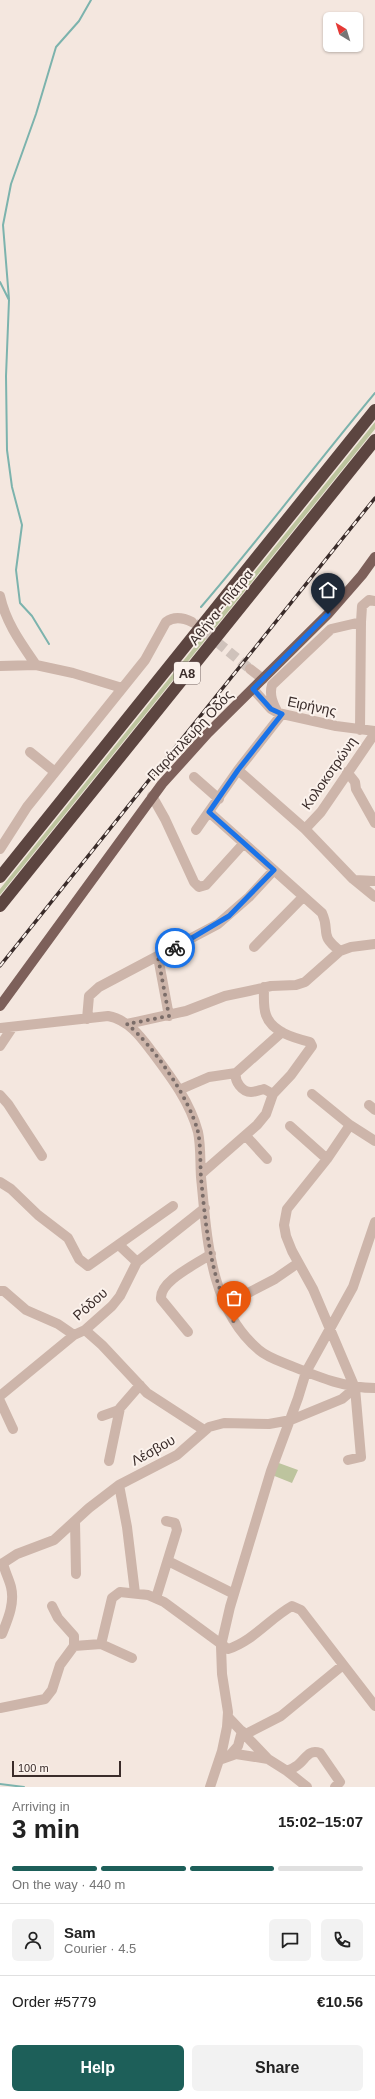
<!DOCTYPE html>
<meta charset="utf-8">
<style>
:root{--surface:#fff;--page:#f2f2f2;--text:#222;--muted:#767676;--line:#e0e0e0;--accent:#1d5f59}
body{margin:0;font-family:Helvetica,sans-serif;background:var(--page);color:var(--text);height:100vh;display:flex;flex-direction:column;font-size:15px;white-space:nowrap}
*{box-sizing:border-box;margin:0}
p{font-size:13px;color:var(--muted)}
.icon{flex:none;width:22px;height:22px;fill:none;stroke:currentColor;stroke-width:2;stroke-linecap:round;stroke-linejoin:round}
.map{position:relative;height:1787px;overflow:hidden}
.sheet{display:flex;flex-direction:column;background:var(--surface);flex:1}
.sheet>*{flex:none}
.needle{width:26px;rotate:322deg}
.buttons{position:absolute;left:323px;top:12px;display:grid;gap:8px}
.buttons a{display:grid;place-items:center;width:40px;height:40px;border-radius:6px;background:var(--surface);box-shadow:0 1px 3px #0004;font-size:20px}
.scale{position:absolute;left:12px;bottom:10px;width:109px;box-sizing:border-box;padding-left:4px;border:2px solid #3a2c2a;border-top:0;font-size:11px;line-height:14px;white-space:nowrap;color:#3a2c2a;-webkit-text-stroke:3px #fbf2ec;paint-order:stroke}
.pin{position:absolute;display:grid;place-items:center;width:34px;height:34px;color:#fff;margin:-41px -17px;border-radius:50% 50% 50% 0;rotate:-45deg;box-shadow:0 0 4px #0007}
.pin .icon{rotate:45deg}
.courier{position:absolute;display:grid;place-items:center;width:40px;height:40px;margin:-20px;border:3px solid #1a73e8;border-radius:50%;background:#fff;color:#222;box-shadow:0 1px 5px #0007}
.summary em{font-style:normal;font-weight:700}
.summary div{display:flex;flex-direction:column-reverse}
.summary{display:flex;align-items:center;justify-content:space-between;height:68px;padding:0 12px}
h1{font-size:26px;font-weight:700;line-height:30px}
.bar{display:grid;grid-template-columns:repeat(4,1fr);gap:6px 4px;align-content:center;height:48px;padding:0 12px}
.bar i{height:5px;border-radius:3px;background:var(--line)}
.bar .on{background:var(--accent)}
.bar p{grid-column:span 4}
.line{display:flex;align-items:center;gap:10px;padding:0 12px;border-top:1px solid var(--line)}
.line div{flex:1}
.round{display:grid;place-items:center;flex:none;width:42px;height:42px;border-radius:6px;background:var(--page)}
.action{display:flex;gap:8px;margin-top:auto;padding:8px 12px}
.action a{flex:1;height:46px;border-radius:6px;background:var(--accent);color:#fff;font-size:16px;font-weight:700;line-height:46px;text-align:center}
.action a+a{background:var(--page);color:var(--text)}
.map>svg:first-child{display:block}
.green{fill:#bdc49e}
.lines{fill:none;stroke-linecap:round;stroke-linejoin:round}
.stream{stroke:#7cb3ad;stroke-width:2}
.minor-tunnel{stroke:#cfc2bb;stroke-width:10;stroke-dasharray:10 5;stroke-linecap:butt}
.minor{stroke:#cdb5aa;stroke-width:10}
.major{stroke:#7d605a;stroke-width:10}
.highway{stroke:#5c4540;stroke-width:12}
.rail-casing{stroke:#3a2c2a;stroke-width:3.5}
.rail{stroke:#fbf2ec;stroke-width:2;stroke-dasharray:6;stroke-linecap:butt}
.done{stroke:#7b6d69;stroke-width:4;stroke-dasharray:0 7.2}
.route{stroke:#1a73e8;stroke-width:5}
.labels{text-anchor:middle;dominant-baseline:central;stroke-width:4;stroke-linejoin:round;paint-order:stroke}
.shield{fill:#fbf2ec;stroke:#746764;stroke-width:1}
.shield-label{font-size:13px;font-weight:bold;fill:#3a2c2a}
.street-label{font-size:14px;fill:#3a2c2a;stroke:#fbf2ec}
</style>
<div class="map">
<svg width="375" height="1787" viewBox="0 0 375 1787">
<rect width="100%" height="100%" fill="#f4e7df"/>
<path class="green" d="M 375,422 L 375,429 L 0,895 L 0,889 L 12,874 Z
M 276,1462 L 298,1470 L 292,1483 L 272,1475 Z"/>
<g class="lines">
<path class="stream" d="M 0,282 L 9,300 L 6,376 L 7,450 L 12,487 L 22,525 L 16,570 L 20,603 L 32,616 L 49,644
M 9,299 L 3,225 L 11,184 L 36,114 L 56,47 L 79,21 L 91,0
M 201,607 C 261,537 316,464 375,393
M 0,1784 L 24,1787"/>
<path class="minor-tunnel" d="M 194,623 L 250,669"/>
<path class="minor" d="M 0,596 C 6,623 21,643 36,665
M 0,666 L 36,665 L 73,673 L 122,688
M 250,669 L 263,679
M 253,689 L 271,709 L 278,713 L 336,726 L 375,731
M 278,713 C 273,704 269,695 272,685 L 331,629 L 361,622 L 362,606 L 369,600 L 375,601
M 360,730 L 361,622
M 30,752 L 55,772
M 238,770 L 305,829 L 353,879 L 375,897
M 347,772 L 355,782 L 356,789 L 375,823
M 194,777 L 219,799
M 152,796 L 165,819 L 194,882 L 199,887 L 206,885 L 244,843
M 209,812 L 322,913 C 331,933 318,934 340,951
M 305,829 L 321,812 L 375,733
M 196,830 L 238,770 L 282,714
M 0,849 L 27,807 L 145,660 L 166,622 C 174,616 184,618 192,622
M 355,880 L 375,881
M 254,947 L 303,897
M 158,957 L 169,1016
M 87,1019 L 89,996 L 99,987 L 218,924 L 249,897 L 274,870
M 127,1024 L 186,1011 L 225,996 L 249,991 L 271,986 L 296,985 L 305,982 L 340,951 L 351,947 L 375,944
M 0,1028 L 108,1016 C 129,1020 141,1037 153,1053 C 171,1077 190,1102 198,1132 C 201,1146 200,1162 201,1177 C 207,1236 209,1308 259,1350 C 268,1358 282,1362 294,1367 C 321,1378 346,1388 375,1388
M 0,1046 L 12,1028
M 236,1073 C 234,1081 242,1092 251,1092 C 255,1092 260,1090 264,1089 L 273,1094
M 179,1090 L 209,1077 L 236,1073 L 282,1032
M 312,1094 L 350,1125 L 375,1141
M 0,1095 L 8,1104 L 42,1156
M 369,1105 L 375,1110
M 290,1126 L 327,1159
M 246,1136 L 267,1159
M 201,1174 L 257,1125 L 266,1114 L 273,1094 L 291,1075 L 312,1046 L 310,1042 C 294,1038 272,1032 266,1015 C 263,1007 264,996 264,987
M 0,1182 L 11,1189 L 38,1215 L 68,1238 L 79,1259 L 88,1266 L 173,1206
M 119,1245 L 137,1262
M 0,1291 L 4,1291 L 26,1310 L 58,1324 L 74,1335
M 225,1305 L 275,1279 L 298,1263
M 85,1330 L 102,1345 L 147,1393 L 204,1430
M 188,1332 L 161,1299 C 159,1281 197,1264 211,1254
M 0,1396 L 74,1335 L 85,1330 L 112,1306 L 120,1296 L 137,1262 L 205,1208
M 0,1401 L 13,1429
M 102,1416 L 119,1410
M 348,1460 L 361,1457 L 355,1388 L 313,1289 L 292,1251 L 286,1236 L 284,1225 L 287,1209 L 327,1159 L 350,1125
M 109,1461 L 120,1408 L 140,1385
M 119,1485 L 127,1527 L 135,1593
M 75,1521 L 76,1574
M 168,1561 L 234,1594
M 0,1565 L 17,1554 L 54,1540 L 89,1508 L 119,1485 L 177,1455 L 209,1427 L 224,1423 L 269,1424 L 291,1420 L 342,1399 L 355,1388
M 156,1598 L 177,1530 L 175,1523 L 166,1521
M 52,1606 L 58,1618 L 74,1636 L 74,1646
M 2,1634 C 8,1619 15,1603 11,1587 C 9,1579 5,1572 3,1563
M 132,1658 L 101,1644 L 112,1598 L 120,1592 L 148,1595 L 164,1602 L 228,1649 C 253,1641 269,1619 292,1606 L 301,1610 L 375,1706
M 0,1708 L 45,1699 L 52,1690 L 60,1665 L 74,1646 L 101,1644
M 228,1717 L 268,1759
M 246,1734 L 281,1716 L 343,1665
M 231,1754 L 238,1746 L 242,1731
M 219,1760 L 236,1754 L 268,1759 L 287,1771 L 307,1787
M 287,1771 C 291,1769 296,1767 299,1764 C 306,1758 309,1749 320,1753 L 340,1782 L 335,1787
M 210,1787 L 222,1751 L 227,1727 L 228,1712 L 222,1674 L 221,1646 L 230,1607 L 271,1471 L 298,1398 L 306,1372 L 353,1287 L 375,1222"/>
<path class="major" d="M 0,1006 L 162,784 L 208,733 L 328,614 L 362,575 L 375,557"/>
<path class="highway" d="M 0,877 L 375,410
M 0,906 L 375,440"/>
<defs>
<path id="rail" d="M 0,966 L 375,498"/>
</defs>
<use href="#rail" class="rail-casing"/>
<use href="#rail" class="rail"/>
</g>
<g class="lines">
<path class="done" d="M 175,948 L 158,957 L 169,1016 L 127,1024 C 153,1045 190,1099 198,1132 C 201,1147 200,1163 201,1178 C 206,1227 210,1278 234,1322"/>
<path class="route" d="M 175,948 L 229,916 L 274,870 L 209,812 L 238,770 L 282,714 L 271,709 L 253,689 L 328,614"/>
</g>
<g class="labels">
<rect class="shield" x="174" y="662" width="26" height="22" rx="3"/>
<g class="shield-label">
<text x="187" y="673">Α8</text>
</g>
<g class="street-label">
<text transform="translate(221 607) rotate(-51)">Αθήνα - Πάτρα</text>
<text transform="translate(312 706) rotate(12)">Ειρήνης</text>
<text transform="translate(190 735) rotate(-47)">Παράπλευρη Οδός</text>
<text transform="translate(329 773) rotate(-55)">Κολοκοτρώνη</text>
<text transform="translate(90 1304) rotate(-42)">Ρόδου</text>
<text transform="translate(153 1450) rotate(-29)">Λέσβου</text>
</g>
</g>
</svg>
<div class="buttons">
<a><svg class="needle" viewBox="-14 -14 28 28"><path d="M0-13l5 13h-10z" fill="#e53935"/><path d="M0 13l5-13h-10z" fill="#767676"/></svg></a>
</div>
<div class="scale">100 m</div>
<div class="pin" style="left:234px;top:1322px;background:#ea580c"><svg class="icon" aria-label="bag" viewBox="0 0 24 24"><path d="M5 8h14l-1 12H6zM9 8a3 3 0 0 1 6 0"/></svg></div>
<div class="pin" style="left:328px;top:614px;background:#1f2937"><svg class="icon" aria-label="home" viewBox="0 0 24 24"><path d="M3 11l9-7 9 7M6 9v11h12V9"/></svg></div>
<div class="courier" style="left:175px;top:948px"><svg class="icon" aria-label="bike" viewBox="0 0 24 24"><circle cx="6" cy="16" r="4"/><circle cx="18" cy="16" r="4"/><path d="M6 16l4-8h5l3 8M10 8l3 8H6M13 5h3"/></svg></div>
</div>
<section class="sheet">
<div class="summary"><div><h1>3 min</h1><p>Arriving in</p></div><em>15:02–15:07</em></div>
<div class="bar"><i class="on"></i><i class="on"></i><i class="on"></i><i></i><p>On the way · 440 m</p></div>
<div class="line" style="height:72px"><a class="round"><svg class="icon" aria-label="person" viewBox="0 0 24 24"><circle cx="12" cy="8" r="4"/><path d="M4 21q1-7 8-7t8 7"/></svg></a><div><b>Sam</b><p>Courier · 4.5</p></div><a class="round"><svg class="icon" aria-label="chat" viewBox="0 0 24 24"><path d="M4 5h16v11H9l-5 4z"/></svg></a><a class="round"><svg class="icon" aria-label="phone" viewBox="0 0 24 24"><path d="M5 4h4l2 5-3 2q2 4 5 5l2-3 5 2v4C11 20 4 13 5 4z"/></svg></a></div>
<div class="line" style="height:52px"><div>Order #5779</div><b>€10.56</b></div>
<div class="action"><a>Help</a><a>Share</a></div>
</section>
